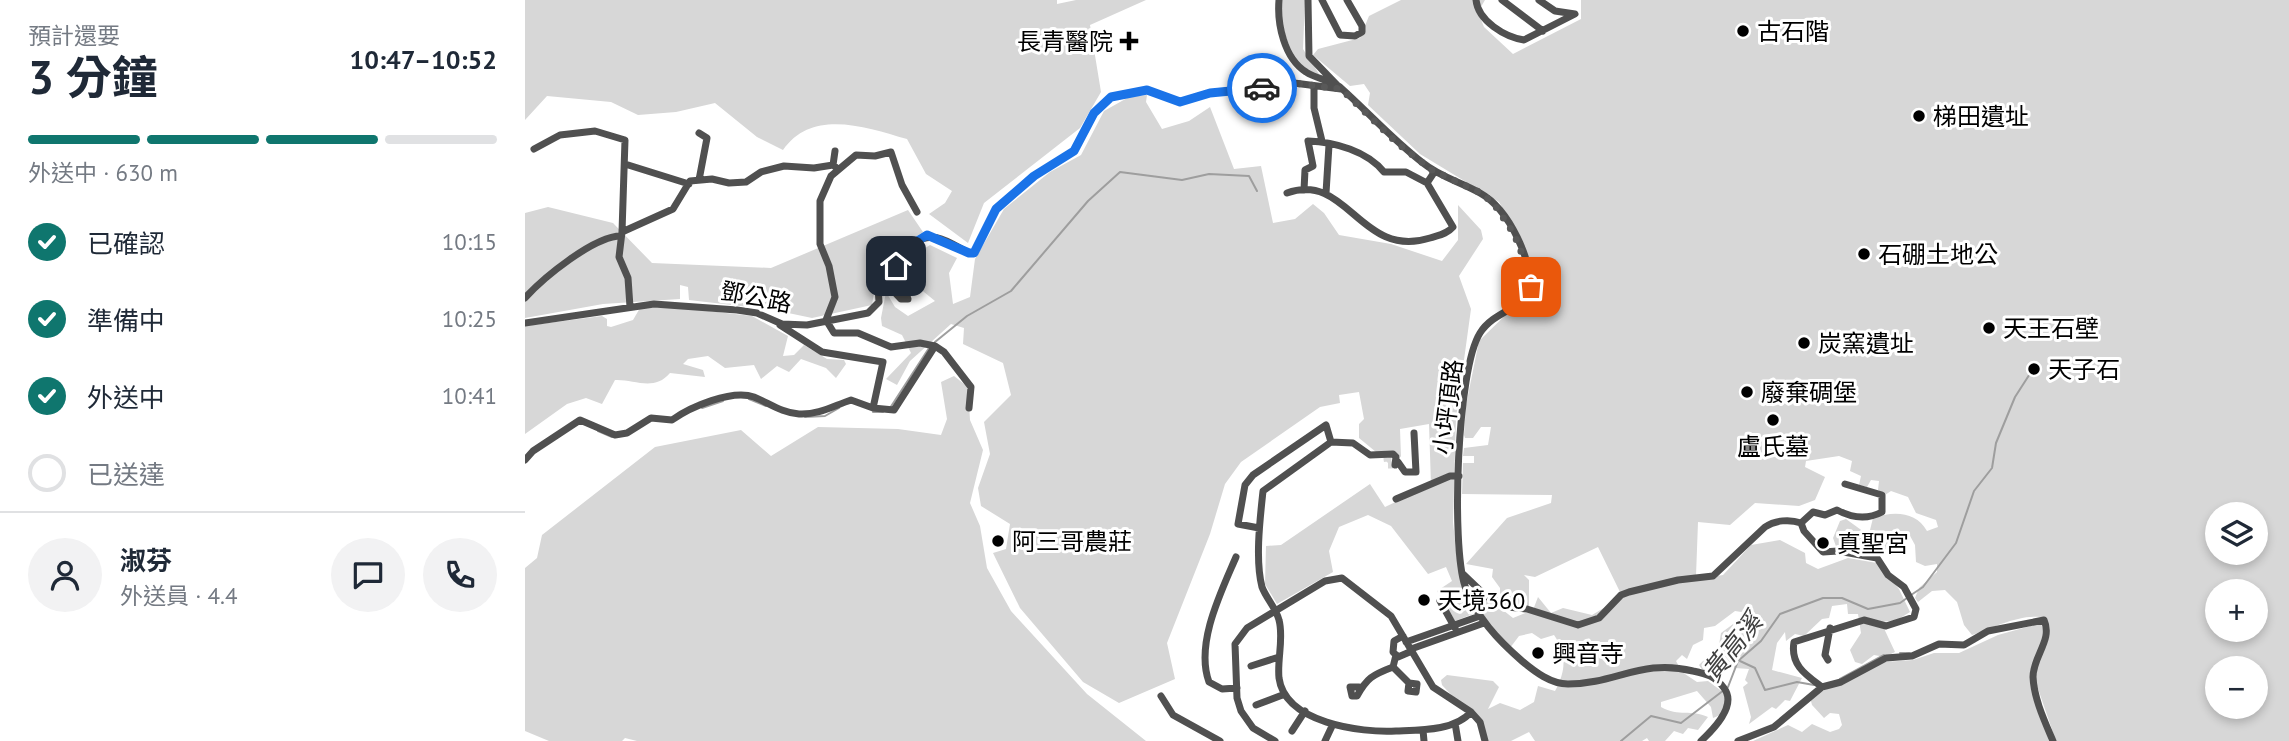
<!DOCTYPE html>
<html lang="zh-TW">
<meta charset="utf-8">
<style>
:root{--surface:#fff;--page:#f2f2f3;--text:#1f2937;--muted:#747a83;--line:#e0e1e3;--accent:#0f766e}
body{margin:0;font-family:"PT Sans","Noto Sans TC",sans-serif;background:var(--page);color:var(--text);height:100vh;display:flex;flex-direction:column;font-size:26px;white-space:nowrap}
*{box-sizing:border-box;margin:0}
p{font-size:23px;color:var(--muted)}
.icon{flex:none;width:38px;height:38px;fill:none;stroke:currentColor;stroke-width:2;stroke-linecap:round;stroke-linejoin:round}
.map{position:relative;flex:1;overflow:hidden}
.side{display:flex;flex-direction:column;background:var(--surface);width:525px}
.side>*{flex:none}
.buttons{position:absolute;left:1680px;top:502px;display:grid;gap:14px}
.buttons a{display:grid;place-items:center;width:63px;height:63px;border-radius:50%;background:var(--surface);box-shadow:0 4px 10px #0003;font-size:35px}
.pin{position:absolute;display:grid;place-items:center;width:60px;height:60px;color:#fff;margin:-30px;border-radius:14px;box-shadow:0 4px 10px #0006}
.courier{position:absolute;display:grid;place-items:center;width:70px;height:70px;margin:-35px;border:5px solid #1a73e8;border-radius:50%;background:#fff;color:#222;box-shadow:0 2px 9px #0007}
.overview em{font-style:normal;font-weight:700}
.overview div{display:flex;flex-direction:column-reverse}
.overview{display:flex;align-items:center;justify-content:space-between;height:119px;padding:0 28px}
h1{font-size:46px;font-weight:700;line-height:52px}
.bar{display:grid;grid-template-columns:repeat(4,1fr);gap:10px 7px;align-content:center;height:84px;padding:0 28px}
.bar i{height:9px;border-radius:5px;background:var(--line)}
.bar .current{background:var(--accent)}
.bar p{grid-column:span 4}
.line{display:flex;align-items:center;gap:18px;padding:0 28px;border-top:2px solid var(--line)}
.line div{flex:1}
.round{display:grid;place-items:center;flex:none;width:74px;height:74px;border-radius:37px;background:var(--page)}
ol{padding:0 28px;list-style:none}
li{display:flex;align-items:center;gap:21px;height:77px}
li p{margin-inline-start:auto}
li .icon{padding:7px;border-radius:50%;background:var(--accent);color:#fff;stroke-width:4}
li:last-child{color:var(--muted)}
li i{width:38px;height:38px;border:4px solid var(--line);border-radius:50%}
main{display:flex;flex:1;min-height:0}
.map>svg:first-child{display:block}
.green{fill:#d7d7d7;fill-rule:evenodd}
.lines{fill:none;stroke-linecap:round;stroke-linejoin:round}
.stream{stroke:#9e9e9e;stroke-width:2}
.minor-tunnel{stroke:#d9d9d9;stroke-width:7;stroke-dasharray:7 3.5;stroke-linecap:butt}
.minor{stroke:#505050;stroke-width:7}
.done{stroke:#595959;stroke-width:7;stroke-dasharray:0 12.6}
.route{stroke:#1a73e8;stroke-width:9}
.poi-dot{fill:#000;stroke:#fff;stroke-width:2.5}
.labels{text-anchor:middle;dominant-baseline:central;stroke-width:6;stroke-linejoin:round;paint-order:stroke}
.poi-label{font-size:24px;fill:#000;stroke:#fff;text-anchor:start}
.street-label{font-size:24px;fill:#000;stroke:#fff}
.water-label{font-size:26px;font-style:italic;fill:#3f3f3f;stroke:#fff}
</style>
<main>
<section class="side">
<div class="overview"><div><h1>3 分鐘</h1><p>預計還要</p></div><em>10:47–10:52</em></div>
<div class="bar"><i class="current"></i><i class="current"></i><i class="current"></i><i></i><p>外送中 · 630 m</p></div>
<ol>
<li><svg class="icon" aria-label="check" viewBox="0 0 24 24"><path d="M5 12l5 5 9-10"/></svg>已確認<p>10:15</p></li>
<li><svg class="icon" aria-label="check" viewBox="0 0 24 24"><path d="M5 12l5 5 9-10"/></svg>準備中<p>10:25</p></li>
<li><svg class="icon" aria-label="check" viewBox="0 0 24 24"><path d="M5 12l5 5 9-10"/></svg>外送中<p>10:41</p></li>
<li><i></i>已送達</li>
</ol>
<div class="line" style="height:126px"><a class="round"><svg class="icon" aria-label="person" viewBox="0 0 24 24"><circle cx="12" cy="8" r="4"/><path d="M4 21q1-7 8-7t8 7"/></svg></a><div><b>淑芬</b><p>外送員 · 4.4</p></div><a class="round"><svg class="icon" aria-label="chat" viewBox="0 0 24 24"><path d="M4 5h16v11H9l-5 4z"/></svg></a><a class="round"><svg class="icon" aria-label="phone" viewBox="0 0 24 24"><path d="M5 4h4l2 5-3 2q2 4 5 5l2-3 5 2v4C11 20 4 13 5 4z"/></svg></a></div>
</section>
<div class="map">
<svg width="1764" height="741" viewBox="0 0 1764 741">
<rect width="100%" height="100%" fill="#fff"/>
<path class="green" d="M 0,0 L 532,0 L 532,4 L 551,0 L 621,0 L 565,25 L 576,92 L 555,128 L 459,203 L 443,243 L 404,214 L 420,203 L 427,191 L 401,174 L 382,139 C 341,127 287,108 258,150 L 232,137 L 190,103 L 151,112 L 113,115 L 86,102 L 22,96 L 0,120 Z
M 757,0 L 780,0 L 778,49 L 796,77 C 766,66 754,29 757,0 Z
M 876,0 L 960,0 L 953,12 L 959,27 L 988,54 L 1056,19 L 1056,0 L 1764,0 L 1764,741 L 1531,741 L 1510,680 L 1520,618 C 1499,612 1467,628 1447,635 L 1439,625 L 1432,602 L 1420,590 L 1407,591 L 1393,602 L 1390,598 L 1394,588 L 1412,572 L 1412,564 L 1400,566 L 1391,562 L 1390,545 L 1384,534 L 1353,554 L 1312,549 L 1308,538 L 1315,521 L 1321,519 L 1339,532 L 1345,530 L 1348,518 C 1368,511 1391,511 1402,531 L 1413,527 L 1411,520 L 1391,513 L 1383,497 L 1366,491 L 1360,495 L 1353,490 L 1354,481 L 1346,480 L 1342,487 L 1334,485 L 1336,476 L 1325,471 L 1327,461 L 1314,456 L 1281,461 L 1280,467 L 1300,477 L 1290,500 L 1274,506 L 1230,503 L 1205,525 L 1173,522 L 1171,576 L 1095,592 L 1073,547 L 1010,577 L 999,575 L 1004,580 L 1004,608 L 975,601 L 975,588 L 967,577 L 968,569 L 941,564 L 982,518 L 1026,503 L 1027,495 L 937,494 L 938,463 L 949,463 L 949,456 L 938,456 L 939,448 L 963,445 L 966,427 L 956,427 L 948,438 L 940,438 L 939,435 L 941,405 L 954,341 L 1007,289 L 988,226 L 974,202 L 895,154 L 843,105 L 845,93 L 839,84 L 825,86 L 788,55 L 793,49 L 835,38 L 844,16 ZM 1692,514 L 1731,514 L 1731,553 L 1692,553 ZM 1692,592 L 1731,592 L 1731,630 L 1692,630 ZM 1692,668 L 1731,668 L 1731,707 L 1692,707 Z
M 622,95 L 621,102 L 637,129 L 664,121 L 685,107 L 709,169 L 736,166 L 748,223 L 770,219 L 788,204 L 799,213 L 814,235 L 866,244 L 917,261 L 933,240 L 933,205 L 956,230 L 958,239 L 934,276 L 946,309 L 931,418 L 928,522 L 933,570 L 948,614 L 930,621 L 912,591 L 927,581 L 921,567 L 903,574 L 866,526 L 843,515 L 814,527 L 804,551 L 808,572 L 752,604 L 740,584 L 741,546 L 756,545 L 845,484 L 860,507 L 906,485 L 904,424 L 875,429 L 876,457 L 866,451 L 851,452 L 834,438 L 834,424 L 839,419 L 834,392 L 814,395 L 815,403 L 795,407 L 716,462 L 700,484 L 685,534 L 642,643 L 650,679 L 594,703 L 558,682 L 495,608 L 468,553 L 481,549 L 485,524 L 456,506 L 453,488 L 465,454 L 459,422 L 486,395 L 478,363 L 438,344 L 439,328 L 426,324 L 385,361 L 372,385 L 361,379 L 386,353 L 377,335 L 357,326 L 356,318 L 361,292 L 370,307 L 383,316 L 410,301 L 388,283 L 381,260 L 405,245 L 432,258 L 424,273 L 428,304 L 445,297 L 450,259 L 479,209 L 525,172 L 556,155 L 579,111 L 604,97 Z
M 23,207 L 88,223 L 127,263 L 246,268 L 383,210 L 398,232 L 367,252 L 367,277 L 352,274 L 347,305 L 287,318 L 249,310 L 164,300 L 163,287 L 155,285 L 155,299 L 78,304 L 0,318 L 0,213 Z
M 149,307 L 227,316 L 263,336 L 258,356 L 269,355 L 279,345 L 302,359 L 319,360 L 321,364 L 311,378 L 301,368 L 276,359 L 264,372 L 252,366 L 236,379 L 229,365 L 200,368 L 183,356 L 163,359 L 158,364 L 178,370 L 180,377 L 145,373 C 129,392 109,379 90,380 L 77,404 L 61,398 L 42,404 L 0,434 L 0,326 L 77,316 L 82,319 L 82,326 L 86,327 L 108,320 L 115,308 Z
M 429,376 L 443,387 L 445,420 L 458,450 L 445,503 L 455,526 L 462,568 L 486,611 L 562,694 L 621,741 L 112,741 L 100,738 L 97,741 L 24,741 L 0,731 L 0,568 L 12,558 L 17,535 L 130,447 L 216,430 L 246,456 L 293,427 L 373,429 L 416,435 L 422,419 L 416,382 Z
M 1255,540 L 1280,553 L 1281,563 L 1293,569 L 1323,558 L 1352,563 L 1374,589 L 1385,612 L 1372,620 L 1356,622 L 1370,652 L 1360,657 L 1349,655 L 1337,664 L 1330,662 L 1325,650 L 1336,633 L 1333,614 L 1323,614 L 1322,604 L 1307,606 L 1304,618 L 1297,619 L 1279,636 L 1270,634 L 1261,641 L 1260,632 L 1252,643 L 1247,670 L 1277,678 L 1265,701 L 1260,700 L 1251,709 L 1247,707 L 1224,724 L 1226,717 L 1218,687 L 1223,683 L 1220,680 L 1224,669 L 1210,668 L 1192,676 L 1187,670 L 1180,674 L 1174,665 L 1194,645 L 1196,633 L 1223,613 L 1210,611 L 1190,626 L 1179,628 L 1178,640 L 1168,645 L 1162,659 L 1157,655 L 1151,661 L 1157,672 L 1172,682 L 1183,681 L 1206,698 C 1205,707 1197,715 1188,718 L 1186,707 L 1172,691 L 1136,702 L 1136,707 C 1154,717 1166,709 1183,717 L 1173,730 L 1163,728 L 1158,734 L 1149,731 L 1140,741 L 1124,741 L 1122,738 L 1117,741 L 1010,741 L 1004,732 L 986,741 L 960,741 C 951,715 933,703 917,685 L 916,680 L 922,675 L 968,681 L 974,687 L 963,709 L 975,703 L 995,710 L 1009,702 L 1013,686 L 1030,691 C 1041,671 1042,654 1029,635 L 1016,639 L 1007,633 L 994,636 L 982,652 L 970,640 L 951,600 L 964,599 L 988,618 L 1008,610 L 1013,597 L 1026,613 L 1038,608 L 1067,615 L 1097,597 L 1154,582 L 1198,575 L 1226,545 Z
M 1516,623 L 1520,638 L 1507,666 L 1524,741 L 1228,741 L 1263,725 L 1277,732 L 1287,724 L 1305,732 L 1314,729 L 1317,725 L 1314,714 L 1305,713 L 1299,718 L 1287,705 L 1285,697 L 1359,662 L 1388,660 L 1409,653 L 1434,653 L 1473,635 Z"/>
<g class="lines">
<path class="stream" d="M 410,342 L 442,316 L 486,291 L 563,201 L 595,172 L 657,180 L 684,174 L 724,176 L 732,191
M 224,399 L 241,406
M 177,408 L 198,401
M 365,408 L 404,348
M 348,412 L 358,412
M 280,417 L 300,416 L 314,408
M 73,431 L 87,437
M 1386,595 L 1398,587 L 1431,543 L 1449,491 L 1467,468 L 1471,443 L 1490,397 L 1508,369
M 1375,653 L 1385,653
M 1215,661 L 1230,668 L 1240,690 L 1272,682 L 1289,685
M 1315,679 L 1359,655
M 1203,687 L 1213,661 L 1236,641 L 1255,614 L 1298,598 L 1317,598 L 1343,609 L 1375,603 L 1382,598
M 1096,741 L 1126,716 L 1156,723 L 1199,690"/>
<path class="minor-tunnel" d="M 870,465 L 863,465 L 862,459 L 870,459"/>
<path class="minor" d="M 754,0 C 752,24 759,58 781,72 C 791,79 806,80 815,87 C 843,112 868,140 898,163 C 915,177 936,182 955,193 C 984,209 1009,262 1005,295 C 990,310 967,314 955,333 C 932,369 926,545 940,586 C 951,617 973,640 997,661 C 1010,672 1026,684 1043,684 C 1091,684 1117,658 1168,671 C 1182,674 1190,676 1199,688 C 1212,705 1189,729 1176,741
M 783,0 L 784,56 L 812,85
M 797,0 L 815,35 L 830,36 L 837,32 L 837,26 L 822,0
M 951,0 C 953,21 980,37 999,40 L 1050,14 L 1030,11 L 1014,0
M 977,0 L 1018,31
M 789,86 L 789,108 L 797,141
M 174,133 L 182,138 L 174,180
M 9,149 L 35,135 L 70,131 L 100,140 L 97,232
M 100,164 L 164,184
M 308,165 L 310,151
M 779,190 L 780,170 L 788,166 L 783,141 C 810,142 842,151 859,172 L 881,172 L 902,183
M 762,193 C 823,171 835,260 905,238 C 914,235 922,234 928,227 L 902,183 L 910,171
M 801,193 L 804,145
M 392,212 L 377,185 L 366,152 L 350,156 L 331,155 L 306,176 L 295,201 L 295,244 L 304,266 L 310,297 L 301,320 L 309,333 L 333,333 L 366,347 L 395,343 L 410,346
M 0,298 C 18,278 69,236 96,236
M 105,307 L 103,278 L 94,257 L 97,232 L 148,209 L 165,181 L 187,179 L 204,183 L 221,182 L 236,172 L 259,166 L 289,168 L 308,165 L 313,169
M 0,323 L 129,304 L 212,310 L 232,313 L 257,324 L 282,325 L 343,313 L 354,302 L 353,287 L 359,281 L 376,299 L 383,299 L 370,259 C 374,251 380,248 387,244 C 409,229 423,242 444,253 L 449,253 L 471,209 L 509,176 L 549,151 L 569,113 L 586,97 L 622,90 L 655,102 L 685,93 L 769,83 L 816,89
M 255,325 L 297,352 L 358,362 L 348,408
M 806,442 L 828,443 L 845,455 L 868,454 L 871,457 L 870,465
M 0,460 L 8,451 L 55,420 L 90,435 L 102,433 L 126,418 L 147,420 C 165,407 207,389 229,397 C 244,403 257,413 274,414 C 294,415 308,406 326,400 L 348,408 L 369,410 L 410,346 L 419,352 L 446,387 L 444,408
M 873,462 L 880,472 L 891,472 L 889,433
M 871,499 L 925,476 L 934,476
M 1276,523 L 1288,512 L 1300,515 L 1312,510 C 1327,518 1342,520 1357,512 L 1357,495 L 1320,484
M 734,528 L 713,524 L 720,485 L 728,475 L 801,425 L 806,442 L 738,491 C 735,519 730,560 737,587 C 741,598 751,608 754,620 C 759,638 752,659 754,678 C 760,723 836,733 871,731 C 894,730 930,731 946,712
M 711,557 C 696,592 670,644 684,682 L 697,689 L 712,688
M 938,574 L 961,596 L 983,607 L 1002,609 L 1053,625 L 1074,618 L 1096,595 L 1104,592 L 1153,580 L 1188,576 L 1240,527 C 1250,520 1265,519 1276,523 L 1279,531 L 1298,552 L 1313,551 L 1352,558 L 1363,575 L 1379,587 L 1391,609 L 1389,617 L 1361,626 L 1339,620 L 1269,642 C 1265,665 1281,675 1297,687
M 915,601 L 930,628
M 878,636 L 869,641 L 868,652 L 873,657 L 887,651
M 881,642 L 955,616
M 886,649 L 959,623
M 1303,660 L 1300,655 L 1305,628
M 726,666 L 754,657
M 868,667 L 884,683 L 892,684 L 891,692 L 883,691 L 884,683
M 834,687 L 825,687 L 827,696 L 832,696 C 842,678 847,675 868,667 L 871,655
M 636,696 L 648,715 L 695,741
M 731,705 L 760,694
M 930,723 L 933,741
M 898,730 L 899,741
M 767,731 L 780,711
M 750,741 L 728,728 L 716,711 L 712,698 L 710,644 L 722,628 L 800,581 L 817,578 L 866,616 L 908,687 L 946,712 L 955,722 L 960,741
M 800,741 L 808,724
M 1213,741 L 1249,727 L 1297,687 L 1316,682 L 1361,658 L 1387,656 L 1414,644 L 1439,645 L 1463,631 L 1519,620 C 1528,640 1508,656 1508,677 C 1509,699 1520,722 1528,741"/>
</g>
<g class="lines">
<path class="done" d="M 737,88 L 769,83 L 816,89 L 872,143 L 907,170 L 956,193 L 969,204 L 989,234 L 1001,264 L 1006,287"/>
<path class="route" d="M 371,266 L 373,253 L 402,235 L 444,253 L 449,253 L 471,209 L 509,176 L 549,151 L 569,113 L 586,97 L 622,90 L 655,102 L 685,93 L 737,88"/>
</g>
<g class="poi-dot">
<circle cx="1218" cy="31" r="7"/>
<path d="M600.5 30.5h7v7h7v7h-7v7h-7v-7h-7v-7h7z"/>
<circle cx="1394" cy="116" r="7"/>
<circle cx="1339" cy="254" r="7"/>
<circle cx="1464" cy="328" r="7"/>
<circle cx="1279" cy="343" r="7"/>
<circle cx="1509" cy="369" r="7"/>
<circle cx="1222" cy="392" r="7"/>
<circle cx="1248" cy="420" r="7"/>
<circle cx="473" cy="541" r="7"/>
<circle cx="1298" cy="543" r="7"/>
<circle cx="899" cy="600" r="7"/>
<circle cx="1013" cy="653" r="7"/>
</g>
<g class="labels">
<g class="poi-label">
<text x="1232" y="31">古石階</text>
<text x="588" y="41" text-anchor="end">長青醫院</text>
<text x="1408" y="116">梯田遺址</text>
<text x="1353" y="254">石硼土地公</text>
<text x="1478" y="328">天王石壁</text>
<text x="1293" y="343">炭窯遺址</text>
<text x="1523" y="369">天子石</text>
<text x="1236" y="392">廢棄碉堡</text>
<text x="1248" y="446" text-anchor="middle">盧氏墓</text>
<text x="487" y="541">阿三哥農莊</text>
<text x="1312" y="543">真聖宮</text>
<text x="913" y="600">天境360</text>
<text x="1027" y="653">興音寺</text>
</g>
<g class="street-label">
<text transform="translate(231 297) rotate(11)">鄧公路</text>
<text transform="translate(923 407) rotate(-83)">小坪頂路</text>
</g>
<g class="water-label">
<text transform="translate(1207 647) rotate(-52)">黃高溪</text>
</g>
</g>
</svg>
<div class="buttons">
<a><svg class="icon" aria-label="layers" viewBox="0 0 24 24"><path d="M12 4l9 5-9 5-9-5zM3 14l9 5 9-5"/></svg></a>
<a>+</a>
<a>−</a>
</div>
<div class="pin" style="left:1006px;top:287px;background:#ea580c"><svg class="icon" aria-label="bag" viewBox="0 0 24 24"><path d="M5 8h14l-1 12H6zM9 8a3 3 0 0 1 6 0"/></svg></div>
<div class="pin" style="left:371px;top:266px;background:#1f2937"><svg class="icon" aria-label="home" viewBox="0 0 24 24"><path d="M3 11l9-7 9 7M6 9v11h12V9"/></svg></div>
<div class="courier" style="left:737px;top:88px"><svg class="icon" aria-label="car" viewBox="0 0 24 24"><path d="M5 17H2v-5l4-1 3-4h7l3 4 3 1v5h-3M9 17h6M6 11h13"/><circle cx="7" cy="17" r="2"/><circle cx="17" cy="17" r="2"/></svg></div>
</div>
</main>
